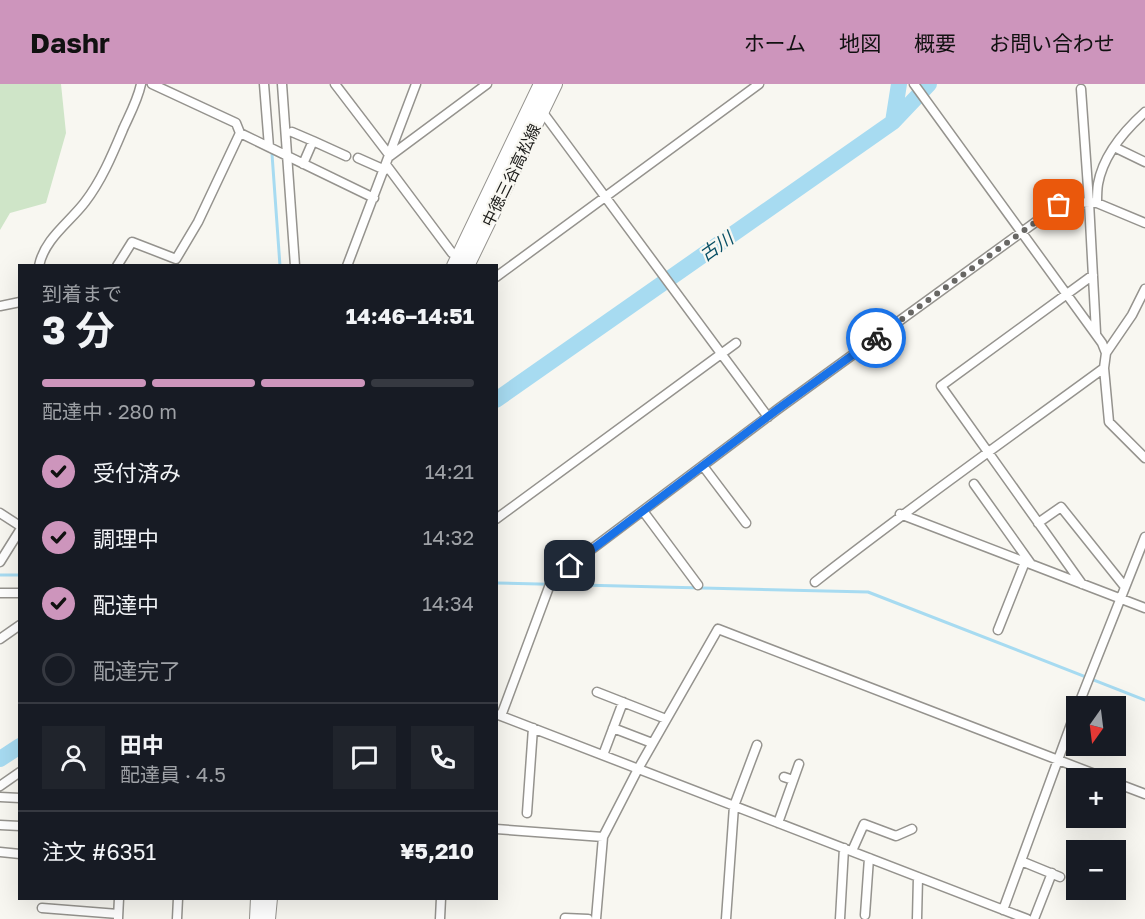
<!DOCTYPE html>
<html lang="ja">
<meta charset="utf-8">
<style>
:root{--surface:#171b24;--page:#20242c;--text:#f1f3f6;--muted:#9ea1a6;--line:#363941;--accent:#cd95bc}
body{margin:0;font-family:"Golos Text","Noto Sans JP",sans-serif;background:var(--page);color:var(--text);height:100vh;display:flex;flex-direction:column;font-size:22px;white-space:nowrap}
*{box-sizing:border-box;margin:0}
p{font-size:20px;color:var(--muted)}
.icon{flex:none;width:33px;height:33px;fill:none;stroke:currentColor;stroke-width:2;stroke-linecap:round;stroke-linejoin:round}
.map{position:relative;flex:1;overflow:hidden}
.panel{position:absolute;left:18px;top:180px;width:480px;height:636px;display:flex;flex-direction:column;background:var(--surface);border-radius:0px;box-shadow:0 6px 24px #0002}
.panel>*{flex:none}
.needle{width:39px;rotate:194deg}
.controls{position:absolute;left:1066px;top:612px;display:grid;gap:12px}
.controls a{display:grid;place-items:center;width:60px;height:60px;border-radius:0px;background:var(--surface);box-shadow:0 6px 24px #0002;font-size:30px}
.pin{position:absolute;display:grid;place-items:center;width:51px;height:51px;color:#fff;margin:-26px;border-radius:12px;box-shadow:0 3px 9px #0006}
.courier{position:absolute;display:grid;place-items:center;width:60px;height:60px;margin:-30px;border:4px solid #1a73e8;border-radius:50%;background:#fff;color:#222;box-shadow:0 2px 8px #0007}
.summary em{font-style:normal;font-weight:700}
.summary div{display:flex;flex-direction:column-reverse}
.summary{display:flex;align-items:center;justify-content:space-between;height:102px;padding:0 24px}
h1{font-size:39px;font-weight:700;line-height:45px}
.bar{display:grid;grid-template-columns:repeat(4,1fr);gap:9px 6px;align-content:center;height:72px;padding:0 24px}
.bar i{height:8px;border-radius:4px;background:var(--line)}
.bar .on{background:var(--accent)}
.bar p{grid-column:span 4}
.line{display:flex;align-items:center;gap:15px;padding:0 24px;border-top:2px solid var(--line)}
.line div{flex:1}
.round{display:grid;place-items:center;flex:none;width:63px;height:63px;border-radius:0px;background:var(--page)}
ol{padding:0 24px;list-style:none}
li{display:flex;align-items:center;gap:18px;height:66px}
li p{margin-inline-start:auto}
li .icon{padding:6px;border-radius:50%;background:var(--accent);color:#111;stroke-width:4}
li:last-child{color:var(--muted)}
li i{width:33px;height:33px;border:3px solid var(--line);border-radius:50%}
header{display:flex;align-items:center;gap:36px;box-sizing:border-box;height:84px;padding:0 30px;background:var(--accent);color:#111}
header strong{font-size:28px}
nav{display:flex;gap:33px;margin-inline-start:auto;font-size:21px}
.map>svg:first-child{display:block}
.green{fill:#cfe5c8}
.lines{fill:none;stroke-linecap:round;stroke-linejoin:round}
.stream{stroke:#a7dbf1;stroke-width:3}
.river{stroke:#a7dbf1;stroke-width:16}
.minor-casing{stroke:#95938e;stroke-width:11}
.primary-casing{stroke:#95938e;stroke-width:16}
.minor{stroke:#fff;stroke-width:8}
.primary{stroke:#fff;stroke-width:14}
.done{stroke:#686764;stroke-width:6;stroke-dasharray:0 10.8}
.route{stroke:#1a73e8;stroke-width:8}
.labels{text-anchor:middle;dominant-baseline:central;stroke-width:4.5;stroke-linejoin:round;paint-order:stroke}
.street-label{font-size:16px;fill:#1a1a18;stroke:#f8f7f1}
.water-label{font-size:18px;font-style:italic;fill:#095066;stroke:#f8f7f1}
</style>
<header>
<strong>Dashr</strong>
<nav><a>ホーム</a><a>地図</a><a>概要</a><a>お問い合わせ</a></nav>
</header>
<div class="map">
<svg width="1145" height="835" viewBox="0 0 1145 835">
<rect width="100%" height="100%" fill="#f8f7f1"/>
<path class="green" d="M 0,0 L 61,0 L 66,49 L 46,119 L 10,129 L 0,146 Z"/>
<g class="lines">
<path class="stream" d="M 272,70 L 280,182
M 0,491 L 20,491
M 496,499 L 868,508 L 1145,616"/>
<path class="river" d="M 893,38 L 899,0
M 496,316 L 893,38 L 929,0
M 0,675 L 20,662"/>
<defs>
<path id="minor" d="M 152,0 L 236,39 L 240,49 L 374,114
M 264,0 L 269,63
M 282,0 L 295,182
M 335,0 L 390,72 L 487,0
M 1081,5 L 1089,118 L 1096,249
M 541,26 L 768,333
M 1145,28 C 1125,46 1103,72 1098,100 C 1097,106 1097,113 1097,119 L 1145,139
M 292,48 L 313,57
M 1114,63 L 1145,78
M 358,74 L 385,86
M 303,80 L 313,57 L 346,72
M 387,82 L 452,169 L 459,172
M 39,182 C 44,155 70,138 85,118 C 102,96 113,69 124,43 C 130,30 138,15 141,0
M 117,182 L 132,158 L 176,175 L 198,138 L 240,49
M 347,182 L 416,0
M 496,193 L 759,0
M 0,222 L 20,218
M 1106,269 L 1132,231 L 1145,205
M 1104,284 L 1109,338 L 1145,374
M 703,382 L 746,439
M 974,400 L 1031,480
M 643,427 L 698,501
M 0,429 L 20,442
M 900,430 L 1145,524
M 496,435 L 736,259
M 1038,439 L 1061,423 L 1125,503
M 0,478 L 20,446
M 815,498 C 909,424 1007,355 1104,284 L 1106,269 L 1102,259 L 914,0
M 1082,500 L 941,302 L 1093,191
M 0,509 L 20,509
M 998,546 L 1025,478
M 0,555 L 20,541
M 597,608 L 666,635
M 1078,622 L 1145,453
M 496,630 L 1027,835
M 501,632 L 552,495 L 778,325 L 1059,121 L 1070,118 L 1097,119
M 613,644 L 652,659
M 603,671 L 623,618
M 784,693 L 793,696
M 1116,699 L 1145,710
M 0,702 L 20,688
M 0,713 L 20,714
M 527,729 L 533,644
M 778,739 L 799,680
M 0,741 L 20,742
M 496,745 L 603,753 L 638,685 L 718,545 L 1105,694
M 852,767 L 864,740 L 896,752 L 912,745
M 0,768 L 20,770
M 1021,777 L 1060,793
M 42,824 L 118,830
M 1003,826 L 1077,624
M 865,831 L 869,774
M 565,834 L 588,835
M 118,835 L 119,814
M 177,835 L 178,814
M 440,835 L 441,814
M 596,835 L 603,753
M 726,835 L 734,722 L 757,661
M 840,835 L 844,764
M 917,835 L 918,793
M 1034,835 L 1052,789"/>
<path id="primary" d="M 454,182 L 541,0
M 467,182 L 555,0
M 257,835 L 258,814
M 268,835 L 270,814"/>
</defs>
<use href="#minor" class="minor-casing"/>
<use href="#primary" class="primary-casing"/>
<use href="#minor" class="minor"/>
<use href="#primary" class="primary"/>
</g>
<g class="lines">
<path class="done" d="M 876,254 L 1059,121"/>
<path class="route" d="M 570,482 L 778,325 L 876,254"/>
</g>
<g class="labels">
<g class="street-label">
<text transform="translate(511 91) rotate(-64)">中徳三谷高松線</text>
</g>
<g class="water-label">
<text transform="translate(716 162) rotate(-35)">古川</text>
</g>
</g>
</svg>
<div class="controls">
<a><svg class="needle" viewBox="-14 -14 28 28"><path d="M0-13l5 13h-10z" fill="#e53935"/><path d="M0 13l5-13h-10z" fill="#9ea1a6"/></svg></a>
<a>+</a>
<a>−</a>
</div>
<div class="pin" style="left:1059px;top:121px;background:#ea580c"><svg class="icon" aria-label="bag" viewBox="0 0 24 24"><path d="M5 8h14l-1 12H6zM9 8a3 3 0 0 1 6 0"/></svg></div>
<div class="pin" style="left:570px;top:482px;background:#1f2937"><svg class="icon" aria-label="home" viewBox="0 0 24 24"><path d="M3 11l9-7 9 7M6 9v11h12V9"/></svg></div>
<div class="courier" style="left:876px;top:254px"><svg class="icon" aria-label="bike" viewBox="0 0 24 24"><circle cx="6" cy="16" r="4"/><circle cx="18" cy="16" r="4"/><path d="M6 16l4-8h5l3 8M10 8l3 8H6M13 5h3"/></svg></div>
<section class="panel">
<div class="summary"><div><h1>3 分</h1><p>到着まで</p></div><em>14:46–14:51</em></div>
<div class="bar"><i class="on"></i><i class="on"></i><i class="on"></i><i></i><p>配達中 · 280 m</p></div>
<ol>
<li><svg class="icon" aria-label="check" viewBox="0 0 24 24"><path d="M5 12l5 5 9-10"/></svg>受付済み<p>14:21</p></li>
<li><svg class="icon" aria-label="check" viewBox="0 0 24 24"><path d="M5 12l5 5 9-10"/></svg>調理中<p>14:32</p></li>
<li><svg class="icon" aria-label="check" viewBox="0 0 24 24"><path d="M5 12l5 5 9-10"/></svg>配達中<p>14:34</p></li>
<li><i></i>配達完了</li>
</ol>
<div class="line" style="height:108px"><a class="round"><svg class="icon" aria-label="person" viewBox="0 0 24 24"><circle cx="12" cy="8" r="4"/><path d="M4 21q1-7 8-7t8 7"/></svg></a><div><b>田中</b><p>配達員 · 4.5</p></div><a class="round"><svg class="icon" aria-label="chat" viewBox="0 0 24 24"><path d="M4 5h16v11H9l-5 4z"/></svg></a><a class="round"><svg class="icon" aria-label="phone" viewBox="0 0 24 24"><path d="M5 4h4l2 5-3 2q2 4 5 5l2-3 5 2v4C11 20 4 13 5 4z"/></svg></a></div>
<div class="line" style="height:78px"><div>注文 #6351</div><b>¥5,210</b></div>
</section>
</div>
